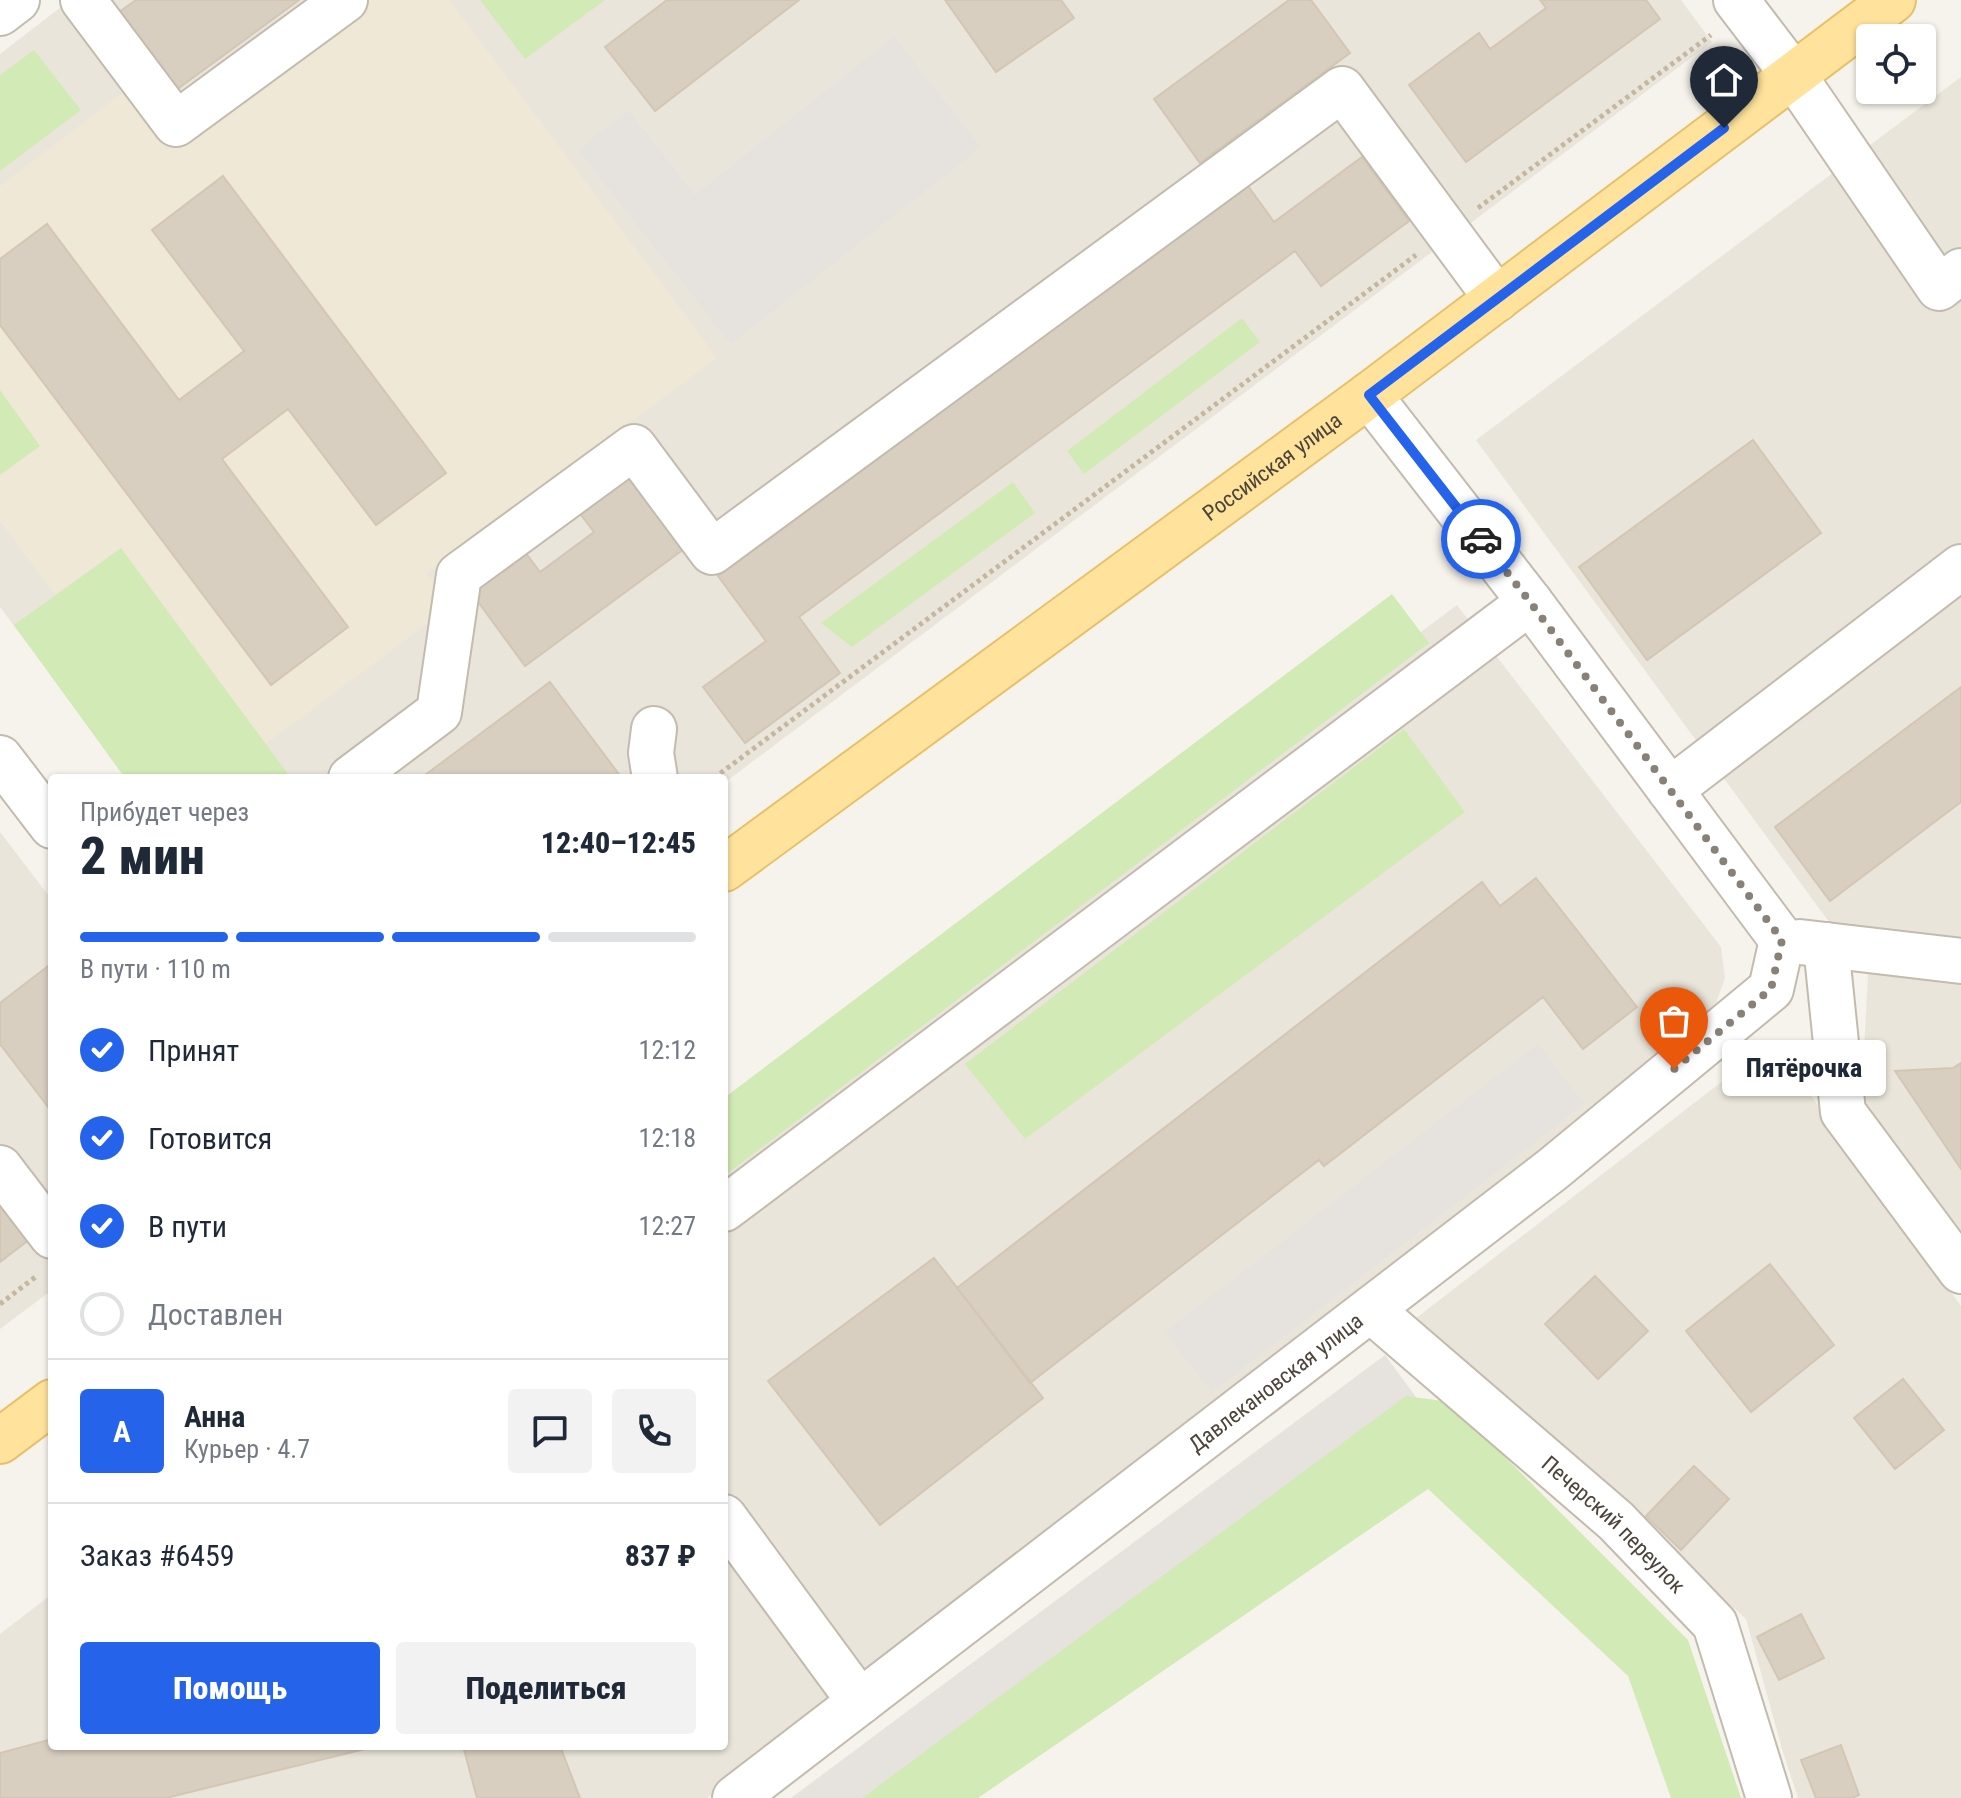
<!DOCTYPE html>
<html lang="ru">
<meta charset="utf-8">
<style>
:root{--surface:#fff;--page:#f2f2f3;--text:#1f2937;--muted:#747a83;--line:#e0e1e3;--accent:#2563eb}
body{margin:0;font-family:"Roboto Condensed",sans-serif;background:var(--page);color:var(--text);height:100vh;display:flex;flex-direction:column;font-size:30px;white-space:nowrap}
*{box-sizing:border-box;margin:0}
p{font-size:26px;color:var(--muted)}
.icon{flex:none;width:44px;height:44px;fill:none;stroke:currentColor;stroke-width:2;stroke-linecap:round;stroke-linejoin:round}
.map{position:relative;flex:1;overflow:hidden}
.side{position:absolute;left:48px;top:774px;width:680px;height:976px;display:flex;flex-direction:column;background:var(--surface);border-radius:8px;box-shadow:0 2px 6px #0004}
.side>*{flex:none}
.buttons{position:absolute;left:1856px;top:24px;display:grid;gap:16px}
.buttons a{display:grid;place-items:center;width:80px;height:80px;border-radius:8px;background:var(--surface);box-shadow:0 2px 6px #0004;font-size:40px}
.pin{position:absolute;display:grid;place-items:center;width:68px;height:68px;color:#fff;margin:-82px -34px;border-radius:50% 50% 50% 0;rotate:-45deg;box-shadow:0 0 8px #0007}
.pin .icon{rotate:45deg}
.courier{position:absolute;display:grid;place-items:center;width:80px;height:80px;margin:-40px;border:6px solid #2563eb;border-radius:50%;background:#fff;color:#222;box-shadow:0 2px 10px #0007}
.bubble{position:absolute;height:56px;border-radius:8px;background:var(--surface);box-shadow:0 2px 6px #0004;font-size:26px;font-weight:800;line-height:56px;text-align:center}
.summary em{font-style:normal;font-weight:800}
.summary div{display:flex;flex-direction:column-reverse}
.summary{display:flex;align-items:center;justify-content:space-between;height:136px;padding:0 32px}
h1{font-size:52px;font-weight:800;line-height:60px}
.bar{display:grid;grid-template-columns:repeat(4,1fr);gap:12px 8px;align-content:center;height:96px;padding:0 32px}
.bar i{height:10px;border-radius:6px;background:var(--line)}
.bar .active{background:var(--accent)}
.bar p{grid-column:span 4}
.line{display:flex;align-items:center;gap:20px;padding:0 32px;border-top:2px solid var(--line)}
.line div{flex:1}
.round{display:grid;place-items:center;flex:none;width:84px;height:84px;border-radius:8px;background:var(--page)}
ol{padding:0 32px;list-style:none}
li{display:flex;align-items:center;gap:24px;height:88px}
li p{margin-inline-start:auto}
li .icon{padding:8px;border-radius:50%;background:var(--accent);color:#fff;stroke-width:4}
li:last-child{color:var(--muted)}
li i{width:44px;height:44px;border:4px solid var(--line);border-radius:50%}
.cta{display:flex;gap:16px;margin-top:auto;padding:16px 32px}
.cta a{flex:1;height:92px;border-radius:8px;background:var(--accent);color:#fff;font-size:32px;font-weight:800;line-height:92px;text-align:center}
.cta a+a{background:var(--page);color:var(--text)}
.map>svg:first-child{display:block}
.residential{fill:#eae5da;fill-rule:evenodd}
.industrial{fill:#e6e2dd}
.education{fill:#efe8d6}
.green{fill:#d2eab5}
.building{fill:#d8cfc1;stroke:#d3c7b4;stroke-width:2}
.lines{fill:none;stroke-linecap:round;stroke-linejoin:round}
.minor-casing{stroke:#c2bbae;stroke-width:48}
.major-casing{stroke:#e6c16a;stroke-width:48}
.path{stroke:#c4b79f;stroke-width:5;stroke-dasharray:4 4;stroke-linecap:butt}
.minor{stroke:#fff;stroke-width:44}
.major{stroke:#ffe39c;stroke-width:44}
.done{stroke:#878178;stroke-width:8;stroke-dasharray:0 14.4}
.route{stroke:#2563eb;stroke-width:10}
.labels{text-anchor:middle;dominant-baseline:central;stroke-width:8;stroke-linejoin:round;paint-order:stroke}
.street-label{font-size:22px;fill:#4b4439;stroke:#fff}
</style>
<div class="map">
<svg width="1961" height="1798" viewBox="0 0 1961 1798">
<rect width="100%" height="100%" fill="#f6f3ec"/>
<path class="residential" d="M 70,0 L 1681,0 L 1712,42 L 724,783 L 724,778 L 127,778 L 0,607 L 0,54 ZM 894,38 L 731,344 L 629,110 L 695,194 Z
M 1961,77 L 1961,1242 L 1861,1107 L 1868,975 L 1476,440 Z
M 1457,605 L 1721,947 L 1725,978 L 1711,1017 L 707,1798 L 0,1798 L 0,1634 L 52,1594 L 52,1746 L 724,1746 L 724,1154 Z
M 0,832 L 52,900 L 52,1290 L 0,1329 Z
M 1773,1042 L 1961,1306 L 1961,1798 L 1798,1798 L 1782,1749 L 1746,1619 L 1415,1319 Z"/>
<path class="industrial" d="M 894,37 L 981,147 L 731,344 L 578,150 L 629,110 L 695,194 Z
M 1538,1044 L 1584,1104 L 1212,1392 L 1165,1332 Z
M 1385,1355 L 1421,1404 L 893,1798 L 791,1798 Z"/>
<path class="education" d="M 368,0 L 449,0 L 717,358 L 426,574 L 450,607 L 220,778 L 193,778 L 0,521 L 0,186 L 123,93 L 167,150 Z"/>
<path class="green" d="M 480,0 L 605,0 L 525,59 Z
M 34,50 L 81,110 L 0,171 L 0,75 Z
M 1242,318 L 1260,342 L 1084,474 L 1067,451 Z
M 0,390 L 40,446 L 0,475 Z
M 1013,482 L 1035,513 L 852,647 L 821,623 Z
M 121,548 L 291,778 L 125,778 L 14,625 Z
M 1392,594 L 1429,643 L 724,1176 L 724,1098 Z
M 1404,729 L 1465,812 L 1025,1139 L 965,1064 Z
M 1406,1396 L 1450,1402 L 1688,1640 L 1741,1798 L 1671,1798 L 1628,1676 L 1428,1489 L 978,1798 L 862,1798 Z"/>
<path class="building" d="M 136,0 L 299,0 L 172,93 L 115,15 Z
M 667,0 L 799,0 L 655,111 L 605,47 Z
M 945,0 L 1061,0 L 1074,18 L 996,72 Z
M 1289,0 L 1311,0 L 1350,53 L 1200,163 L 1154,99 Z
M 1540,0 L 1646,0 L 1660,19 L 1466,162 L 1409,85 L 1479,33 L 1490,49 L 1546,8 Z
M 1362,157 L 1409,221 L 1321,286 L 1295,251 L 799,617 L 840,673 L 745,743 L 703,687 L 766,641 L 718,576 L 1248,186 L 1274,222 Z
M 223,176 L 446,473 L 376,525 L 288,409 L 222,459 L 348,627 L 271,685 L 0,325 L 0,259 L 47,224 L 179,400 L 244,351 L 152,230 Z
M 1753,440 L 1821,533 L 1647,660 L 1579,567 Z
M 631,468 L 688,546 L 525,666 L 468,588 L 522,548 L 540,572 L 594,532 L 576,508 Z
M 550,682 L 621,777 L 421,778 L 468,743 Z
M 1961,687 L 1961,802 L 1830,901 L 1775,827 Z
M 1536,878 L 1637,1007 L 1583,1049 L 1543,997 L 1324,1166 L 1319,1160 L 1030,1383 L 957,1288 L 1482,882 L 1500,906 Z
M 52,963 L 52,1112 L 0,1044 L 0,1003 Z
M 1961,1063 L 1961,1169 L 1895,1071 L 1953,1068 Z
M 0,1181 L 38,1233 L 0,1262 Z
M 934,1258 L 1043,1398 L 880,1525 L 768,1381 Z
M 1770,1264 L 1834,1345 L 1751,1412 L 1686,1331 Z
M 1595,1276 L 1648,1331 L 1598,1379 L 1545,1324 Z
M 1903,1379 L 1944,1430 L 1895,1469 L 1854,1418 Z
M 1694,1466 L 1729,1499 L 1681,1550 L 1646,1516 Z
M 1801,1614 L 1824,1658 L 1779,1680 L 1757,1637 Z
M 52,1739 L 52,1746 L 377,1746 L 166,1798 L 0,1798 L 0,1753 Z
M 1841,1745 L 1859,1795 L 1852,1798 L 1816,1798 L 1801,1760 Z
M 463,1746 L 560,1746 L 580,1798 L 477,1798 Z"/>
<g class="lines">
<defs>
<g id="minor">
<path d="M 83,0 L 176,124 L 345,0"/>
<path d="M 1736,0 L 1794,76 L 1939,288 L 1961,271"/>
<path d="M 0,13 L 17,0"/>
<path d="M 1369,395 L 1530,602 L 1782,940"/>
<path d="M 654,729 L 651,753 L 655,778"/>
<path d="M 0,758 L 52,826"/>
<path d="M 351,778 L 439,712 L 459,575 L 634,447 L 712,552 L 1342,89 L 1497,299"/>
<path d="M 1670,790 L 1961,567"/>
<path d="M 1800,942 L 1961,961"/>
<path d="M 1826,945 L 1843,1112 L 1961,1271"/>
<path d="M 0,1168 L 52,1236"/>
<path d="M 724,1209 L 1530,602"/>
<path id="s1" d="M 1371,1310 L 1616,1521 L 1715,1624 L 1769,1798"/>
<path d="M 724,1517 L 860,1702"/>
<path id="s2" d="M 735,1798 L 1553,1169 L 1771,989 L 1782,940"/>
</g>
<g id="major">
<path id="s3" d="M 724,869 L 1369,395 L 1893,0"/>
<path d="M 0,1441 L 52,1402"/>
</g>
</defs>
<use href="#minor" class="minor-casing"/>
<use href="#major" class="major-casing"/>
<path class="path" d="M 1478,208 L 1711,35
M 714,778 L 1416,255
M 0,1304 L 38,1275"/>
<use href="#minor" class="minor"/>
<use href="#major" class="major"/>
</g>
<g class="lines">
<path class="done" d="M 1481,539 L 1530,602 L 1782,940 L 1771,989 L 1674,1069"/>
<path class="route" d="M 1481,539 L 1369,395 L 1724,128"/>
</g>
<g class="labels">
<g class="street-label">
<text stroke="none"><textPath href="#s3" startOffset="680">Российская улица</textPath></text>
<text stroke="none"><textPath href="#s2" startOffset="682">Давлекановская улица</textPath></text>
<text stroke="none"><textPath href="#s1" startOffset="324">Печерский переулок</textPath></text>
</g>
</g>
</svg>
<div class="buttons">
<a><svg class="icon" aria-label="locate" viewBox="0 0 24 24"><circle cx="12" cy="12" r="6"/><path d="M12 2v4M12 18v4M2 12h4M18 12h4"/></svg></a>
</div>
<div class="pin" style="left:1674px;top:1069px;background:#ea580c"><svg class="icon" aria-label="bag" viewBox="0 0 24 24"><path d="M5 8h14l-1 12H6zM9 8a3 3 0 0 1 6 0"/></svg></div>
<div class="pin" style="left:1724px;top:128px;background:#1f2937"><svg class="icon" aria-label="home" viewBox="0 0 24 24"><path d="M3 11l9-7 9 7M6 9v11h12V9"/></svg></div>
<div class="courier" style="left:1481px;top:539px"><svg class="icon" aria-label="car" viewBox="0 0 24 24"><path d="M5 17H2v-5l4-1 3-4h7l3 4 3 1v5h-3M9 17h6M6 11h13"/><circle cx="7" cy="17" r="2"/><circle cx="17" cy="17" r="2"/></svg></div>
<div class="bubble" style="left:1722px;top:1040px;width:164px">Пятёрочка</div>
<section class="side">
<div class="summary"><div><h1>2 мин</h1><p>Прибудет через</p></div><em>12:40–12:45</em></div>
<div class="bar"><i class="active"></i><i class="active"></i><i class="active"></i><i></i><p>В пути · 110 m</p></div>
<ol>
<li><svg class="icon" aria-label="check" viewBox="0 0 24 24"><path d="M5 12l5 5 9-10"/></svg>Принят<p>12:12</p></li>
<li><svg class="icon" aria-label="check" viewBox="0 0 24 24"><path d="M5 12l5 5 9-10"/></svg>Готовится<p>12:18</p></li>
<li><svg class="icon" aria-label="check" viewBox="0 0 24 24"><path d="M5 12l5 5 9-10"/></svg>В пути<p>12:27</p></li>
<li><i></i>Доставлен</li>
</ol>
<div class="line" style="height:144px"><b class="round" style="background:var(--accent);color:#fff">А</b><div><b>Анна</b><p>Курьер · 4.7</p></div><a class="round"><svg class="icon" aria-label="chat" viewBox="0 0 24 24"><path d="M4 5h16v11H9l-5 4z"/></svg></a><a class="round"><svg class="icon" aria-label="phone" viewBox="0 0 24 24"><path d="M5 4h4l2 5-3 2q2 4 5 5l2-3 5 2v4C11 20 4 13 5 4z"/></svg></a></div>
<div class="line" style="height:104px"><div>Заказ #6459</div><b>837 ₽</b></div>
<div class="cta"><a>Помощь</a><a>Поделиться</a></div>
</section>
</div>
